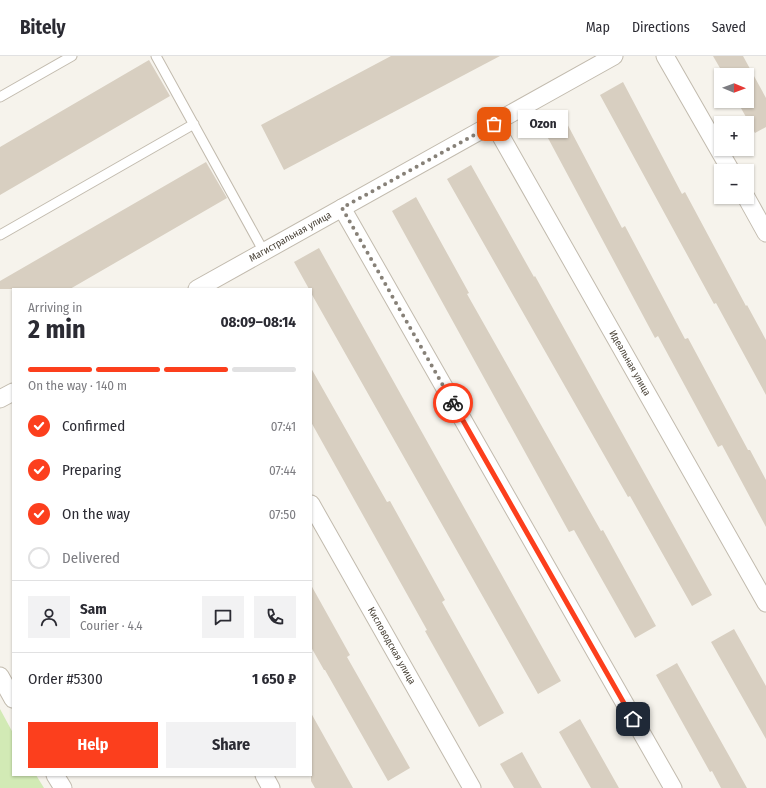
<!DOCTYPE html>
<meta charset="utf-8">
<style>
:root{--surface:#fff;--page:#f2f2f3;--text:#2b2b33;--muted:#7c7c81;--line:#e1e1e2;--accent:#fc3f1d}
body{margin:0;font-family:"Fira Sans Condensed",sans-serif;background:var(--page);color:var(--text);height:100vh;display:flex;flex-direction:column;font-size:15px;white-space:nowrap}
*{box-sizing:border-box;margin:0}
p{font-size:13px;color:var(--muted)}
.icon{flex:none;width:22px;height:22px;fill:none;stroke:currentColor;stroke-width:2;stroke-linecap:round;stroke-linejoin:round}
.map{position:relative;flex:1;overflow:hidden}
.side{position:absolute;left:12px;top:232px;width:300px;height:488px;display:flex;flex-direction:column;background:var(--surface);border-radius:0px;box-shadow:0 1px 3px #0004}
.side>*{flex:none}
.needle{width:26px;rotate:91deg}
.fabs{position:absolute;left:714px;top:12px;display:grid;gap:8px}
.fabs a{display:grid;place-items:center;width:40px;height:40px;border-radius:0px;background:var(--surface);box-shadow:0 1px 3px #0004;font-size:20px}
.pin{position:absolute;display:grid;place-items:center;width:34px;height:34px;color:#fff;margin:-17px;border-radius:8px;box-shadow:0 2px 6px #0006}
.courier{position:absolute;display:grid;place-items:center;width:40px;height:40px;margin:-20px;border:3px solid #fc3f1d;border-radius:50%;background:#fff;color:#222;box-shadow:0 1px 5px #0007}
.bubble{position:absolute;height:28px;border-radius:0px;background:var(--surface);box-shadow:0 1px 3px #0004;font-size:13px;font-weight:700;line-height:28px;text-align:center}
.summary em{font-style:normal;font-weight:700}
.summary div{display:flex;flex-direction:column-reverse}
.summary{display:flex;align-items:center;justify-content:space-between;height:68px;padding:0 16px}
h1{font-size:26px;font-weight:700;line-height:30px}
.bar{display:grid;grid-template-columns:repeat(4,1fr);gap:6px 4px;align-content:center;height:48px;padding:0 16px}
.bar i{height:5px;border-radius:3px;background:var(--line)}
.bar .selected{background:var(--accent)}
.bar p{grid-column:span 4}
.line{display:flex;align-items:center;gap:10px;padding:0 16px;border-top:1px solid var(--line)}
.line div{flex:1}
.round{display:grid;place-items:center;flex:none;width:42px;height:42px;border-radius:0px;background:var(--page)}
ol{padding:0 16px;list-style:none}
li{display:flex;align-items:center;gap:12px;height:44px}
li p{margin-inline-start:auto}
li .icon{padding:4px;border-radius:50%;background:var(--accent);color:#fff;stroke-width:4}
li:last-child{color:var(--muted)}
li i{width:22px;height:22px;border:2px solid var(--line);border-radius:50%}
.primary-button{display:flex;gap:8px;margin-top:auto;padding:8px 16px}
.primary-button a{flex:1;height:46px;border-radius:0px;background:var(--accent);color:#fff;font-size:16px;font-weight:700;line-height:46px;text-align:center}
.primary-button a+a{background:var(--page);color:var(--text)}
header{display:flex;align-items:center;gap:24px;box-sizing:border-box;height:56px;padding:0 20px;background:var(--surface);border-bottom:1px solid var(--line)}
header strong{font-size:19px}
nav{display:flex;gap:22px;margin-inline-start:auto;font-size:14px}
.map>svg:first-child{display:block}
.green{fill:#d2eab5}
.building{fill:#d8cfc1}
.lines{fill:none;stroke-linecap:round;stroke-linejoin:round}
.service-casing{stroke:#c2bbae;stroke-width:11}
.minor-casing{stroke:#c2bbae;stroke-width:19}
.service{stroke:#fff;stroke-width:9}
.minor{stroke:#fff;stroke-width:17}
.done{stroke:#878178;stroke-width:4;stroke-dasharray:0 7.2}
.route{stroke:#fc3f1d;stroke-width:5}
.labels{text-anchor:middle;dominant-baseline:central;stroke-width:3;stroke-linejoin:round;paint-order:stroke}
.street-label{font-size:10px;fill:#4b4439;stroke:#fff}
</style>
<header>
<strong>Bitely</strong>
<nav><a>Map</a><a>Directions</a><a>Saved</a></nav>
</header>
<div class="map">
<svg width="766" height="732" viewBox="0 0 766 732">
<rect width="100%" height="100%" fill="#f6f3ec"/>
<path class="green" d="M 0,653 L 13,677 L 13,719 L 36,719 L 44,732 L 0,732 Z"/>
<path class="building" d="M 391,0 L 500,0 L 284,114 L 261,69 Z
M 713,0 L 743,0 L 766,42 L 766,71 L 755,77 L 737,45 L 747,45 L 747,19 L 724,19 Z
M 149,4 L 170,40 L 0,139 L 0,91 Z
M 623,26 L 682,138 L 685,136 L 746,250 L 747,249 L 766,284 L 766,339 L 716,247 L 714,248 L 600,39 Z
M 562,58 L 622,172 L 625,170 L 685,283 L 688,282 L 748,394 L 750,394 L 766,424 L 766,471 L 722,389 L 718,391 L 658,280 L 655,282 L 541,69 Z
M 206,106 L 227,142 L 70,233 L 0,233 L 0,225 Z
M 471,109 L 534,221 L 535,220 L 712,539 L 692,550 L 630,440 L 628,441 L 447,123 Z
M 416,141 L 469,237 L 467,238 L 601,475 L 603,474 L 656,570 L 635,582 L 574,474 L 569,476 L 392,155 Z
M 319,192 L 561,625 L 538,638 L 311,237 L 311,233 L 309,233 L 294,206 Z
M 311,312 L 387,446 L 390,445 L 445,544 L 442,546 L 504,657 L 479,671 L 425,575 L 427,574 L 311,366 Z
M 311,529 L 350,599 L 347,601 L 410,712 L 388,725 L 325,614 L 324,614 L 311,591 Z
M 734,573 L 766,630 L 766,683 L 711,586 Z
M 677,607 L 732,705 L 747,732 L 721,732 L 712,715 L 710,716 L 656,619 Z
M 311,657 L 353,732 L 315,732 L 311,725 Z
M 580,663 L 619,732 L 591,732 L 559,676 Z
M 522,696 L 542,732 L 514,732 L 500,708 Z"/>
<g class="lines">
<defs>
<path id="service" d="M 156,0 L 264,196
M 0,41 L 72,0
M 0,179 L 194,68"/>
<g id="minor">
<path d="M 665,0 L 731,115"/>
<path id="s1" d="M 494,68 L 766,547"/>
<path d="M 746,141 L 766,177"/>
<path d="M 342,152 L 673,732"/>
<path id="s2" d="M 197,233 L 614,0"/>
<path d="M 0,343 L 13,336"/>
<path id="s3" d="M 311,448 L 472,732"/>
<path d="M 0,620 L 13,643"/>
<path d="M 55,719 L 63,732"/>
<path d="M 264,719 L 271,732"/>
</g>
</defs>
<use href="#service" class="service-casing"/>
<use href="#minor" class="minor-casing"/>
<use href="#service" class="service"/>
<use href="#minor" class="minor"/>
</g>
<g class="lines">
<path class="done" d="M 453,347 L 342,152 L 494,68"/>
<path class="route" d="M 453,347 L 633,663"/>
</g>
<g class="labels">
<g class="street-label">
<text stroke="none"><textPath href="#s2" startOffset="107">Магистральная улица</textPath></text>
<text stroke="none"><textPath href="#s1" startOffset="275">Идеальная улица</textPath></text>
<text stroke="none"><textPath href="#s3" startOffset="163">Кисловодская улица</textPath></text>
</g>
</g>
</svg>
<div class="fabs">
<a><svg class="needle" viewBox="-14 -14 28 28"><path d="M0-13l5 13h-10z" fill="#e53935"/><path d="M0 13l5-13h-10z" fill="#7c7c81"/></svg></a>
<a>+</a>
<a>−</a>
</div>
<div class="pin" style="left:494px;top:68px;background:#ea580c"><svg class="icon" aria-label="bag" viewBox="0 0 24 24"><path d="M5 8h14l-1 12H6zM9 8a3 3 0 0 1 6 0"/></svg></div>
<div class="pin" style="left:633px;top:663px;background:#1f2937"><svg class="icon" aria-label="home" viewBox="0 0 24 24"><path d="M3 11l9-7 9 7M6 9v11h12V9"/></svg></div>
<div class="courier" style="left:453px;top:347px"><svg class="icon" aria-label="bike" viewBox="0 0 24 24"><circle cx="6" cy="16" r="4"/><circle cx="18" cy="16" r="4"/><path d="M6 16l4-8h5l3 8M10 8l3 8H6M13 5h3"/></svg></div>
<div class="bubble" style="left:518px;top:54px;width:50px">Ozon</div>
<section class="side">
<div class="summary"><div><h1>2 min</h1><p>Arriving in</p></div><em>08:09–08:14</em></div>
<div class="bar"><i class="selected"></i><i class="selected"></i><i class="selected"></i><i></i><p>On the way · 140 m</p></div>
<ol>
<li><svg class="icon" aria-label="check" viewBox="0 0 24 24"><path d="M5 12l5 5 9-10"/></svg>Confirmed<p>07:41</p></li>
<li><svg class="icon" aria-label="check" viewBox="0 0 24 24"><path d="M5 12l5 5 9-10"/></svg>Preparing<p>07:44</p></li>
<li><svg class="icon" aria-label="check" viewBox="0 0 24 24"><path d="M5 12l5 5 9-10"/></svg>On the way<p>07:50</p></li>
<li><i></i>Delivered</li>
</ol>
<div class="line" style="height:72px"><a class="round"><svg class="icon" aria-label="person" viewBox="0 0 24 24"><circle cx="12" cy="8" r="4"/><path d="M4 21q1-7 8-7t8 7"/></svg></a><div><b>Sam</b><p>Courier · 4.4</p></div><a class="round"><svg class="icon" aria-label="chat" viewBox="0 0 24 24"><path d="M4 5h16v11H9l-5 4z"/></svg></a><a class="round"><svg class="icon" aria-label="phone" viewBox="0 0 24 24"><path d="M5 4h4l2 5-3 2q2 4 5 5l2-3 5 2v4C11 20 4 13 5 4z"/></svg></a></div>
<div class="line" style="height:52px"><div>Order #5300</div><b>1 650 ₽</b></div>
<div class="primary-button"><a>Help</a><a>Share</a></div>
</section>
</div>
